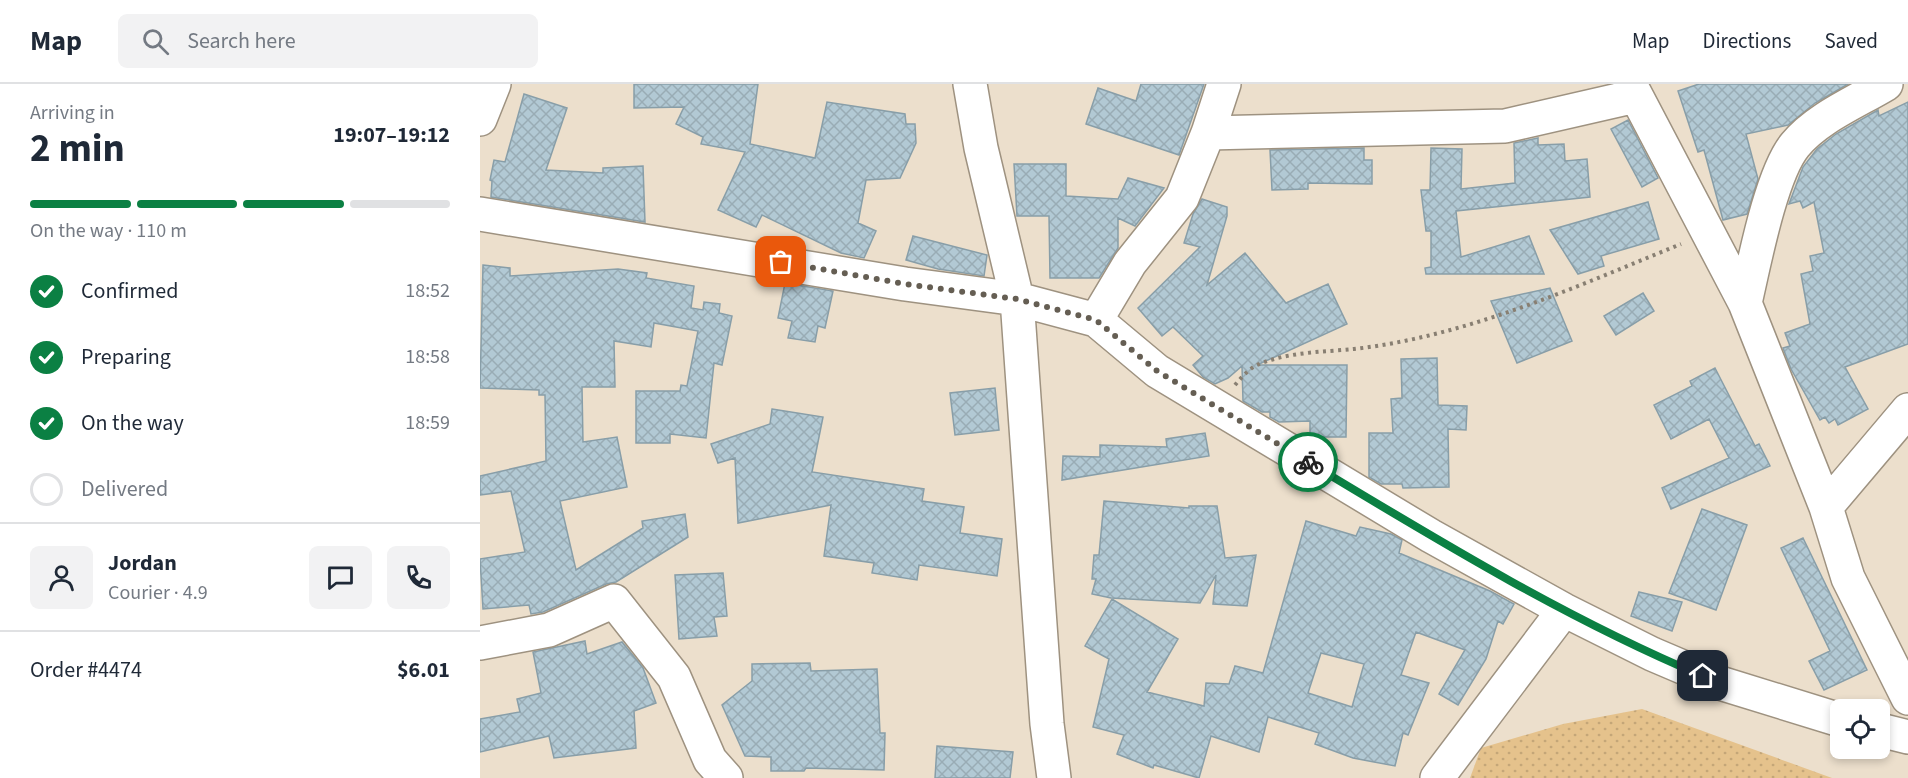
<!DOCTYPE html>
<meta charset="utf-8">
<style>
:root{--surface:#fff;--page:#f2f2f3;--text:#1f2937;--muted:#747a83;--line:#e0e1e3;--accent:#0b8043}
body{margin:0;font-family:"Source Sans 3",sans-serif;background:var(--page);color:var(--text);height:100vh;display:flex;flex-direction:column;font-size:22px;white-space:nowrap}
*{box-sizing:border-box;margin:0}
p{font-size:20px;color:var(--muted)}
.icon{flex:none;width:33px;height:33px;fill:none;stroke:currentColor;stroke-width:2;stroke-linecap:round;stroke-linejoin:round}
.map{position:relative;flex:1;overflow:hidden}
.drawer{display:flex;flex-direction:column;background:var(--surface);width:480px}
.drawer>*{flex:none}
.tools{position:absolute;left:1350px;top:615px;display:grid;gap:12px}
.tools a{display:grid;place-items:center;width:60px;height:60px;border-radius:9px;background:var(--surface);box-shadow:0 3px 9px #0003;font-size:30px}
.pin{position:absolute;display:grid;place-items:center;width:51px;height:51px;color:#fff;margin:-26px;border-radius:12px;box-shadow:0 3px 9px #0006}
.courier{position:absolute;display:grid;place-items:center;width:60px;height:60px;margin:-30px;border:4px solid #0b8043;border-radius:50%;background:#fff;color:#222;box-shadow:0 2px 8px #0007}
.head em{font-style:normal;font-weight:700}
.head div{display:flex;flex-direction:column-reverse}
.head{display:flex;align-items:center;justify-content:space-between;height:102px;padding:0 30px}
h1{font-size:39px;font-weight:700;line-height:45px}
.bar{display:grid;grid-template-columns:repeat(4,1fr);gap:9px 6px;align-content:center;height:72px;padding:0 30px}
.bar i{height:8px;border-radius:4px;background:var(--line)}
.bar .on{background:var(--accent)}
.bar p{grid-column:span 4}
.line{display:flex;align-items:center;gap:15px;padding:0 30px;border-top:2px solid var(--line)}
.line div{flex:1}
.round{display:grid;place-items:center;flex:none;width:63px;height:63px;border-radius:9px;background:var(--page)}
ol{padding:0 30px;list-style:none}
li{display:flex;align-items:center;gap:18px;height:66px}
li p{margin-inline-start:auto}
li .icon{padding:6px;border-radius:50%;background:var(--accent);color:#fff;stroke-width:4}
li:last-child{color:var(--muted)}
li i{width:33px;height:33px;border:3px solid var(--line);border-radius:50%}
header{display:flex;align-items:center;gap:36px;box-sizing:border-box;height:84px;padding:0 30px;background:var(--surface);border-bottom:2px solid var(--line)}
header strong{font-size:28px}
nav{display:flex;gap:33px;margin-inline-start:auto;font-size:21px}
.search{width:420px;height:54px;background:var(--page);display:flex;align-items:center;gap:15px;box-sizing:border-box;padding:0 21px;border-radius:9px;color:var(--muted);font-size:22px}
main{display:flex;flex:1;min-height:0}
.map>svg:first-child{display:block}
.grass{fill:url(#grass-dots)}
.building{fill:url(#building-cross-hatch);stroke:#889ea8;stroke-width:1.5;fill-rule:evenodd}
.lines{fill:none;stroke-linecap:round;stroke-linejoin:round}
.minor-casing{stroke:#9e9280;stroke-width:36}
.path{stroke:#887f72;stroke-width:4;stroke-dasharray:3 4.5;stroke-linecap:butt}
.minor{stroke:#fff;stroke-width:33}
.done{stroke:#655e53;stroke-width:6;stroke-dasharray:0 10.8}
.route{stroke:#0b8043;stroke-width:8}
</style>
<header>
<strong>Map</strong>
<div class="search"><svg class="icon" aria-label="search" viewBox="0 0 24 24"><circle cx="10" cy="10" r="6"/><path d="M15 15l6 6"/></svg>Search here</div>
<nav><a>Map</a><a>Directions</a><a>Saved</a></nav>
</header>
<main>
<section class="drawer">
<div class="head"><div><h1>2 min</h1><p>Arriving in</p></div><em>19:07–19:12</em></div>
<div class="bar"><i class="on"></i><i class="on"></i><i class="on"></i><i></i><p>On the way · 110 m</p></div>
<ol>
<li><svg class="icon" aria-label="check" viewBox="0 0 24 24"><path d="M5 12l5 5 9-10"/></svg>Confirmed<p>18:52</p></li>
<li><svg class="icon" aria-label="check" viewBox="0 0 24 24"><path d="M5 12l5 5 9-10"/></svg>Preparing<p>18:58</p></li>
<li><svg class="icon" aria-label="check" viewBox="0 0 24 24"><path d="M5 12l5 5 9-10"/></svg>On the way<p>18:59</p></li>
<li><i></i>Delivered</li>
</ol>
<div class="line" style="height:108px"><a class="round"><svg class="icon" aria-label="person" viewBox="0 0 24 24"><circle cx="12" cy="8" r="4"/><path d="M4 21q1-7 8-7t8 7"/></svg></a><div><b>Jordan</b><p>Courier · 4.9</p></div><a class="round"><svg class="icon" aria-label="chat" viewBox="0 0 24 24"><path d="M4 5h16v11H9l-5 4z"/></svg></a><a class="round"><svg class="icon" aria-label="phone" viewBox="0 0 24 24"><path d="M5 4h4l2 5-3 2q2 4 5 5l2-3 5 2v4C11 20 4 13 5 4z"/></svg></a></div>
<div class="line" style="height:78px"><div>Order #4474</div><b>$6.01</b></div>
</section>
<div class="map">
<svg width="1428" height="694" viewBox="0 0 1428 694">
<defs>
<pattern id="grass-dots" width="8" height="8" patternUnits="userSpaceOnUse" patternTransform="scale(1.5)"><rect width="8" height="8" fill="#e5c28c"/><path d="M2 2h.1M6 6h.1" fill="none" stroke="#c4a678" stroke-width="1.8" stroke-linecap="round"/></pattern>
<pattern id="building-cross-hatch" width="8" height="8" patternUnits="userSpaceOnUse" patternTransform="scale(1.5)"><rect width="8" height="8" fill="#b2c9d4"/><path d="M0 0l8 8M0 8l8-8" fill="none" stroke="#99acb5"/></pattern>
</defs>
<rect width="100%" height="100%" fill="#ecdfcc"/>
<path class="grass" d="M 1162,625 L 1352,694 L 990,694 L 1001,664 L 1083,640 Z"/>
<path class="building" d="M 154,0 L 278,0 L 270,60 L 335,74 L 347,18 L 425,30 L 426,40 L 435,40 L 436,59 L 420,94 L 386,96 L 378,139 L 396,147 L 384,174 L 361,169 L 282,131 L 276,143 L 238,126 L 265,68 L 221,60 L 223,53 L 196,40 L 204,23 L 154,24 Z
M 661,0 L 724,0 L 699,71 L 606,40 L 618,4 L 656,17 Z
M 1219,0 L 1368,0 L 1335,19 L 1308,41 L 1266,50 L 1278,95 L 1267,130 L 1243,136 L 1224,66 L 1218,68 L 1198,7 Z
M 44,10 L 87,24 L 66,86 L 123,89 L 123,84 L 163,82 L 165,138 L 11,113 L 12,97 L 10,96 L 14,76 L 25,78 Z
M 1428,18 L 1428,260 L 1365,283 L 1388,325 L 1358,341 L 1355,335 L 1349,339 L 1345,333 L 1340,336 L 1311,285 L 1303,264 L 1310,262 L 1305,249 L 1330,240 L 1321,190 L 1333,187 L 1330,172 L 1344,169 L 1334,118 L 1323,124 L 1320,117 L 1309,120 L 1323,83 L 1337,65 L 1356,50 L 1398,26 L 1399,32 Z
M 1148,36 L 1178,94 L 1162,103 L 1131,45 Z
M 1058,54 L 1058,61 L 1084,60 L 1085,77 L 1107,75 L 1110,113 L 976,127 L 981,173 L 1049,152 L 1064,190 L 946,190 L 945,184 L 951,183 L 951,147 L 946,147 L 941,106 L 950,106 L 951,64 L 982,65 L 981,105 L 1035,99 L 1034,59 Z
M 884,64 L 884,76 L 892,76 L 892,100 L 828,99 L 828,105 L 792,106 L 790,66 Z
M 534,80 L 586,80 L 586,112 L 638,115 L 648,94 L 684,104 L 655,142 L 638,134 L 638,164 L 619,194 L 570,194 L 569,132 L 537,132 Z
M 722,115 L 747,123 L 747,132 L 727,201 L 765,169 L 806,219 L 848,200 L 867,240 L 777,281 L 867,281 L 866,353 L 830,353 L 830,337 L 799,338 L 790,333 L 790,328 L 782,328 L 763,317 L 762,282 L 748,294 L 735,300 L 723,293 L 713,281 L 723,272 L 693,243 L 682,252 L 658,224 L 720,163 L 704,159 L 713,130 Z
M 1168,118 L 1179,155 L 1121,172 L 1124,182 L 1098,190 L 1070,146 Z
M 433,152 L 507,171 L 504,192 L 458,185 L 426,176 Z
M 3,181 L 30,184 L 30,192 L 138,185 L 167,189 L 166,194 L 214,202 L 211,224 L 223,226 L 224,218 L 240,220 L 239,229 L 252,232 L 242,281 L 234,279 L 226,354 L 190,350 L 190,359 L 156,359 L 156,307 L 200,307 L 201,301 L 207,302 L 218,247 L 174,239 L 171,263 L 134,257 L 135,303 L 102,303 L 103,358 L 137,353 L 147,403 L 80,417 L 96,486 L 163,444 L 162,437 L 205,430 L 208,453 L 136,498 L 126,500 L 63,528 L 51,530 L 49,521 L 3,525 L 0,475 L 45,468 L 31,407 L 0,411 L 0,392 L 66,377 L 65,311 L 59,311 L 59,306 L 0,304 Z
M 305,199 L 353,207 L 345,244 L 338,242 L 335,258 L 308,254 L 312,237 L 298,234 Z
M 1070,204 L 1092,257 L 1037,279 L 1011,217 Z
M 1163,209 L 1174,227 L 1136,251 L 1124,232 Z
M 957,274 L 958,321 L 987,322 L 986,346 L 968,345 L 969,403 L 923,404 L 922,400 L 901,400 L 889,393 L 889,349 L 913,349 L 911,315 L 922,314 L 921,275 Z
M 1235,284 L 1275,362 L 1279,360 L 1290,382 L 1191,425 L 1182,404 L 1249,374 L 1229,335 L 1191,355 L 1174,321 L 1212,302 L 1210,297 Z
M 515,304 L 519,346 L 475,351 L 470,309 Z
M 292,325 L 343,333 L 332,388 L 444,405 L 442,417 L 484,423 L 480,449 L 522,455 L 517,492 L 439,481 L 437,496 L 392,489 L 394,479 L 344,472 L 351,421 L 258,439 L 255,374 L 238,379 L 231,360 L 290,340 Z
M 725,349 L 729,372 L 582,396 L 583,372 L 620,373 L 620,361 L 687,363 L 686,355 Z
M 624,417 L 709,424 L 709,422 L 737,422 L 745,474 L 776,471 L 767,522 L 733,520 L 736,491 L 720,519 L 631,514 L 612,510 L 616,495 L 612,495 L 614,471 L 619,471 Z
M 1222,425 L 1267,441 L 1236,526 L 1189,509 Z
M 826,437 L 876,452 L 880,443 L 911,450 L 922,456 L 919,469 L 1010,507 L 1034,520 L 1023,540 L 1018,537 L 1006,575 L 978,621 L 959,610 L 985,566 L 936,548 L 921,591 L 949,599 L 928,651 L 923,649 L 915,682 L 873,674 L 835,660 L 839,649 L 788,633 L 779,668 L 731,652 L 719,694 L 674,681 L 673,684 L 637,670 L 644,651 L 613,643 L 629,575 L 605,562 L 632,515 L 698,555 L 667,608 L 724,622 L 726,599 L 749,600 L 755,582 L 783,589 ZM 841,569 L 884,580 L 872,623 L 828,609 Z
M 1323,454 L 1387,586 L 1344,606 L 1329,577 L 1350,567 L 1301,464 Z
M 243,489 L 247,532 L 234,533 L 237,552 L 199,555 L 195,491 Z
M 1159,508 L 1202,518 L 1192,547 L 1151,532 Z
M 105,557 L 107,570 L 142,558 L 163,584 L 176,619 L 154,627 L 156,664 L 74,674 L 69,652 L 0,668 L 0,635 L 40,628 L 37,615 L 61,609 L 53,568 Z
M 330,579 L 331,587 L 397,585 L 400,649 L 405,649 L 404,686 L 326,684 L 324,687 L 291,687 L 291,673 L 265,672 L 242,621 L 272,597 L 272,580 Z
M 457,662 L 533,668 L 530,694 L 455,694 Z"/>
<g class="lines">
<defs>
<path id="minor" d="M 490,0 L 501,64 L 537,215 L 567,640 L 574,694
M 1150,0 L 1265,219 L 1346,423 L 1368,494 L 1428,614
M 0,35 L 14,0
M 728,49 L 1025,42 L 1156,12
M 0,130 L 425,200 L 537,215 L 616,236 L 677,287 L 951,452 L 1084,526 L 1172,570 L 1240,599 L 1360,636
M 1265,219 C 1274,180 1291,90 1315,61 C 1337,34 1376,18 1406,0
M 616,236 L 650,179 L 702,114 L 728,49 L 744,0
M 1346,423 L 1428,326
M 0,559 L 69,546 L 134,517 L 194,593 L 230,676 L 246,694
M 1400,646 L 1428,653
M 957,694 L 1084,526"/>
</defs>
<use href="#minor" class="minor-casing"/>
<path class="path" d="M 755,301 C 761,294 767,287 775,282 C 804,268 843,268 874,265 C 988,252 1095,203 1201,160"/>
<use href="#minor" class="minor"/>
</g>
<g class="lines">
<path class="done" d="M 301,178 L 425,200 L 537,215 L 616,236 L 677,287 L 828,378"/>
<path class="route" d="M 828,378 C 956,455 1085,534 1223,592"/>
</g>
</svg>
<div class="tools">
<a><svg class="icon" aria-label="locate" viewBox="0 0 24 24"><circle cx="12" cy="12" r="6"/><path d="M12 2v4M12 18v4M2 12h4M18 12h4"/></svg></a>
</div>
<div class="pin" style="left:301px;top:178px;background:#ea580c"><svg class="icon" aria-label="bag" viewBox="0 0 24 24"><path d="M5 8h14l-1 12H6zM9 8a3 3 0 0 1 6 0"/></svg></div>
<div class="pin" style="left:1223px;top:592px;background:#1f2937"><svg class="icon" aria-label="home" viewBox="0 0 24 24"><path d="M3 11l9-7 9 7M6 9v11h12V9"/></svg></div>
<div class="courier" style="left:828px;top:378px"><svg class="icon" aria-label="bike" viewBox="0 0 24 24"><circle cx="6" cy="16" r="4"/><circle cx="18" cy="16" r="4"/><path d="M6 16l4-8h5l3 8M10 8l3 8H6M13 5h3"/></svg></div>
</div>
</main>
